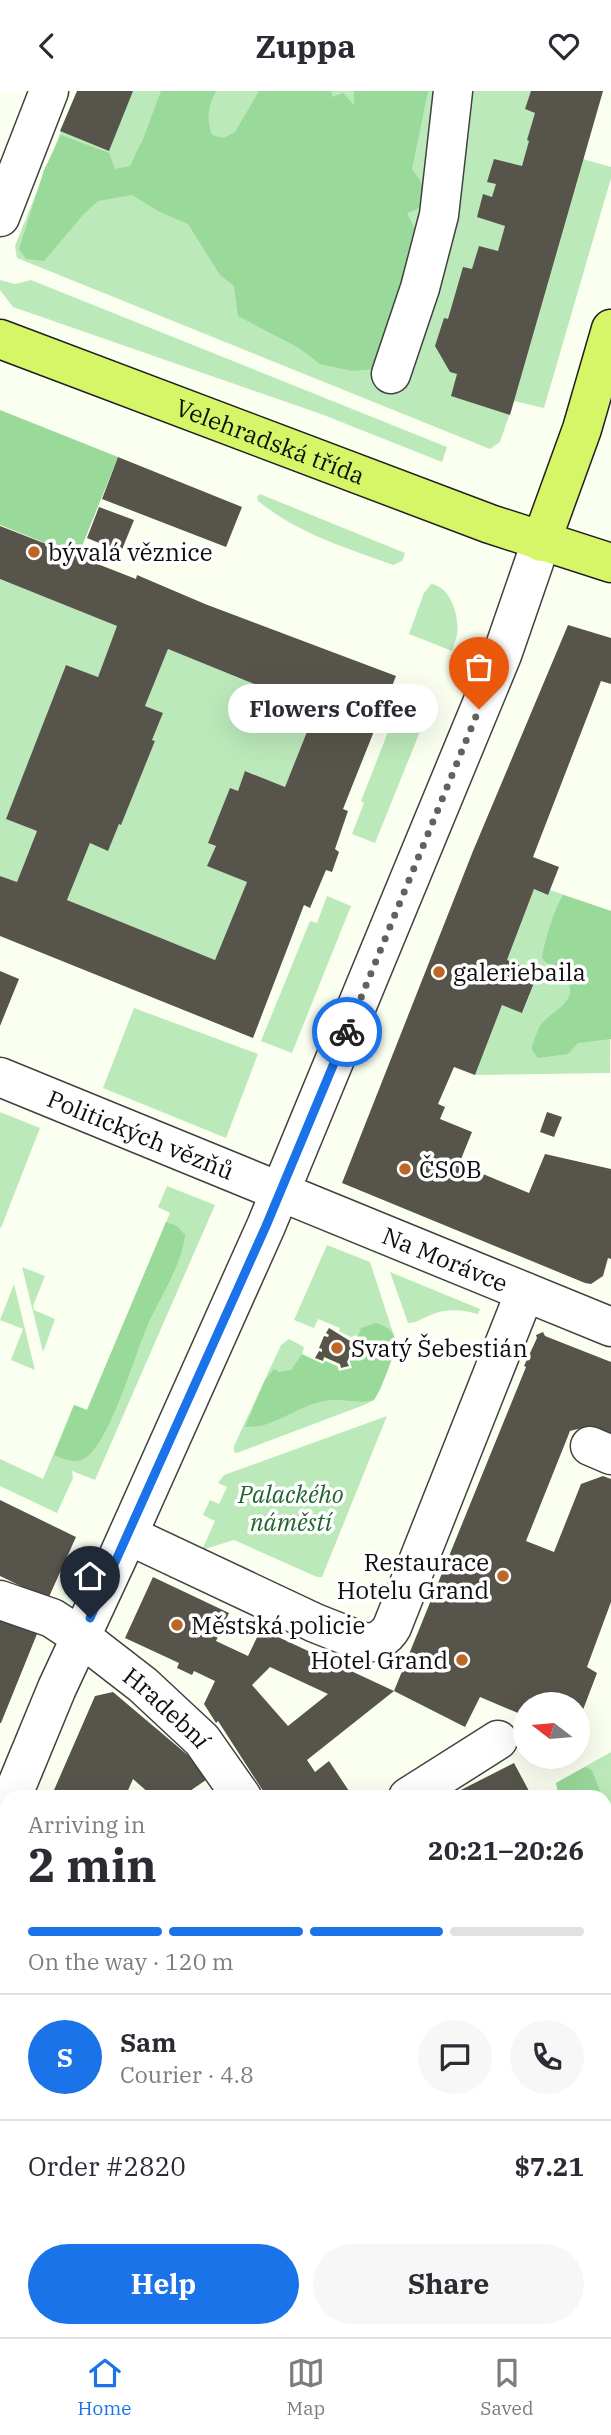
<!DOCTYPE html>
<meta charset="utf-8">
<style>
:root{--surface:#fff;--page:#f7f7f7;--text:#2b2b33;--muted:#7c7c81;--line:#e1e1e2;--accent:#1a73e8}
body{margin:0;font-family:"IBM Plex Serif",serif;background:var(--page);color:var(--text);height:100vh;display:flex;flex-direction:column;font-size:26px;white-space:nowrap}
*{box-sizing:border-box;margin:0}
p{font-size:23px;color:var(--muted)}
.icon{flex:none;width:38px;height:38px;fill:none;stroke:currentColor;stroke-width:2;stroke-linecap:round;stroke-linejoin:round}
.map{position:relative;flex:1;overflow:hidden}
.side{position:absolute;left:0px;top:1699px;width:612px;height:548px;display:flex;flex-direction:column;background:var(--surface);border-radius:21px 21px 0 0;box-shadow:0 7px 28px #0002}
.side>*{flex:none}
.needle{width:46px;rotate:286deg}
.controls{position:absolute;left:513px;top:1601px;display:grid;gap:14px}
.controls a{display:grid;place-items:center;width:77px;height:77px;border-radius:50%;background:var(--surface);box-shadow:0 7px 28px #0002;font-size:35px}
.pin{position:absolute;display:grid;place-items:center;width:60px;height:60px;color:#fff;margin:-72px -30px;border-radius:50% 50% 50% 0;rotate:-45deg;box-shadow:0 0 7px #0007}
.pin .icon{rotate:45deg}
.courier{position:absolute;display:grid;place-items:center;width:70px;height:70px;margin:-35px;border:5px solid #1a73e8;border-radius:50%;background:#fff;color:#222;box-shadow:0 2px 9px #0007}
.bubble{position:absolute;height:49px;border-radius:24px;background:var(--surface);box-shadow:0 7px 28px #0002;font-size:23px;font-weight:800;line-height:49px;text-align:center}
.head em{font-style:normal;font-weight:800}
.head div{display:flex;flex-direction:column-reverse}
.head{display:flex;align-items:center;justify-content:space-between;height:119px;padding:0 28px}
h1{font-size:46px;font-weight:800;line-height:52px}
.bar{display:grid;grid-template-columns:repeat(4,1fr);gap:10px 7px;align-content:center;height:84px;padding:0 28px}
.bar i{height:9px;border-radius:5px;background:var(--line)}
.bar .on{background:var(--accent)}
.bar p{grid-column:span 4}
.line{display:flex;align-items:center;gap:18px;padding:0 28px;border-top:2px solid var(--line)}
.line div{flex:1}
.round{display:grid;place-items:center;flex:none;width:74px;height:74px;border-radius:37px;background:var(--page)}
.button{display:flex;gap:14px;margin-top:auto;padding:14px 28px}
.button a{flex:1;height:80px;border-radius:42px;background:var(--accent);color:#fff;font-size:28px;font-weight:800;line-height:80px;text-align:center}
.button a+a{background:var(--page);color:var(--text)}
header{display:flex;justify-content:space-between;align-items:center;height:91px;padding:0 28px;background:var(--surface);font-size:32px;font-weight:800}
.tabs{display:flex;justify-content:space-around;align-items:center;height:98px;border-top:2px solid var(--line);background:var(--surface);font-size:19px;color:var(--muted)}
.tabs a{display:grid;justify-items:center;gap:4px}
.tabs .on{color:var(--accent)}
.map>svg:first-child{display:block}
.green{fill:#bce9ba}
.forest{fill:#99d99a}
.building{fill:#57554b;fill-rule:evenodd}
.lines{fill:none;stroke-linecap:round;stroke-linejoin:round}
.minor-casing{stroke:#414141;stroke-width:41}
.major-casing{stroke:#1f1f1f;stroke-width:41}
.minor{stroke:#fff;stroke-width:38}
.major{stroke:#d6f668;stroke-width:38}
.done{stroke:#61625d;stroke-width:7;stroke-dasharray:0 12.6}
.route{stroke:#1a73e8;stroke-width:9}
.poi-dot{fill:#bc6628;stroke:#fff;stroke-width:2.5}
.labels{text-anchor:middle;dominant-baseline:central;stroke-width:7;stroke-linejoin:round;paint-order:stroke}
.street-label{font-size:24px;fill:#0e0e0e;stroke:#fff}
.poi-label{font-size:24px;fill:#0e0e0e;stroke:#fff;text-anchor:start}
.park-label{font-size:24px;font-style:italic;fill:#1f6531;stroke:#fff}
</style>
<header><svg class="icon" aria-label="back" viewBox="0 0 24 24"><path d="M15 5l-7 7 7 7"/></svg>Zuppa<svg class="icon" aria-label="heart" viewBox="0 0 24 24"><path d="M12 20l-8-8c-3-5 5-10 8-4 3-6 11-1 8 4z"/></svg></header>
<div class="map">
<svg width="611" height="2246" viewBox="0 0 611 2246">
<rect width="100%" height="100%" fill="#fbfff0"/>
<path class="green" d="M 77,0 L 603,0 L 583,68 L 611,76 L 611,87 L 544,317 L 514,310 L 500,351 L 490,358 L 17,167 L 15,155 Z
M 0,189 L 15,193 L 31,189 L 447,356 L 442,371 L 321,323 L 13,216 L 0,199 Z
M 260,403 L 405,462 L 402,470 L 393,474 C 342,455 301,444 258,410 L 257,406 Z
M 0,488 L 117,535 L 98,586 L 66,574 L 7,728 L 37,740 L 17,791 L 0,785 Z
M 431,493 C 451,495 460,527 457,544 C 456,549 453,555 452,560 L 409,543 L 424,502 Z
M 168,558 L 316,618 L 285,696 L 246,680 L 238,700 L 209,752 L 216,755 L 208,775 L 247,791 L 215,869 L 67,809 L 90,752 L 108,759 L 119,733 L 121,733 L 155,650 L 152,649 L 163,622 L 145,615 Z
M 406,595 L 434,606 L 375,752 L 352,743 L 364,712 L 361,710 Z
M 534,798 L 547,804 L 550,799 L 611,820 L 610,982 L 475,984 L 502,914 L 523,921 L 538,882 L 507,869 Z
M 327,805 L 351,815 L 292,962 L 261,950 L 310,830 L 317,832 Z
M 134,917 L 258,963 L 226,1047 L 103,997 Z
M 0,1021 L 40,1037 L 1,1137 L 0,1137 Z
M 167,1095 L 215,1114 L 95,1389 L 72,1380 L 73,1387 L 57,1422 L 0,1395 L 0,1368 L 43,1388 L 74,1314 L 87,1319 L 170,1122 L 158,1116 Z
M 327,1154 L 370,1171 L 397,1254 L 380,1299 L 374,1309 L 364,1314 L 237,1362 L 234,1361 L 234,1355 L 281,1254 L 289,1248 L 304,1256 L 302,1264 L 323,1273 L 325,1270 L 337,1275 L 339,1280 L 352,1277 L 350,1271 L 356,1259 L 362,1256 L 356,1244 L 351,1246 L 339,1240 L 340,1237 L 318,1228 L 314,1237 L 294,1229 Z
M 22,1176 L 45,1185 L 33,1215 L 34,1219 L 55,1228 L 43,1261 Z
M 390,1181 L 480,1218 L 478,1223 C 462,1219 447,1217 431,1224 C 422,1227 417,1232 408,1232 Z
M 14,1193 L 35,1279 L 11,1269 L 23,1238 L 0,1229 Z
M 387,1325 L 322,1486 L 317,1486 L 234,1449 L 202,1459 L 215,1430 L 203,1424 L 210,1409 L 219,1413 L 227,1396 L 218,1392 L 224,1384 Z
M 611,1661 L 611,2125 L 606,2118 L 606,1706 L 559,1706 L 556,1692 Z"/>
<path class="forest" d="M 161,0 L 216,0 C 208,16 206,27 212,44 L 223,47 L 235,41 L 259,0 L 331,0 L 332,6 L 343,2 L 354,14 L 354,0 L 428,0 L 412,78 C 426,98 438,113 407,122 L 421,151 L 376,278 L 352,280 L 320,273 L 299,257 L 238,225 L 234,195 L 220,184 L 188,133 L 160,121 L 132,104 L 98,110 L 83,124 L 44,170 L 26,168 L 19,158 L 44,79 L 61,44 L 109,62 L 115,78 L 130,75 L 143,48 Z
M 0,319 L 118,366 L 78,465 L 0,434 Z
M 563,804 L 611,820 L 611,948 L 578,952 L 568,963 L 538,967 L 532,959 L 532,955 C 535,948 538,936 544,930 C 554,920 579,909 567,890 C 561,881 549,876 542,867 C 544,852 555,816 563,804 Z
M 166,1131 L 177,1135 L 185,1144 C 182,1175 158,1209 146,1238 C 134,1267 111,1346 88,1365 C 77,1374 65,1369 54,1364 L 74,1314 L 87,1319 Z
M 376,1232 C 383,1234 391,1238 394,1245 C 399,1257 381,1298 374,1309 C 358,1314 341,1306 324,1310 C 303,1314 287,1326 267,1333 C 261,1336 252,1335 245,1336 L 265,1289 L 274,1278 L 279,1281 L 291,1279 L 302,1263 L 323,1273 L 325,1270 L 337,1275 L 339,1280 L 352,1277 L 350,1271 L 356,1259 L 362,1257 L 357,1248 L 361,1237 Z
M 585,1676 L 592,1679 L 601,1703 L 559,1706 L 556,1692 Z"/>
<path class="building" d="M 77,0 L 133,0 L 109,60 L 60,40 Z
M 531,0 L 603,0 L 510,324 L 451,305 L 457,283 L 450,281 L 435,255 L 444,227 L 448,228 L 463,176 L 472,178 L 479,155 L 498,160 L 505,135 L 477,126 L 483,103 L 492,106 L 496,93 L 487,91 L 494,68 L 522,75 L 529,50 L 527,49 L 535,22 L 525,18 Z
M 118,366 L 242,416 L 226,456 L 102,408 Z
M 99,416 L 134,429 L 121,461 L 87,447 Z
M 0,435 L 136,488 L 137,484 L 205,513 L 396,585 L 343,718 L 348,720 L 335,758 L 339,761 L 332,781 L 326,779 L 310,817 L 304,814 L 253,947 L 0,845 L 0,785 L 17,791 L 37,740 L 6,728 L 66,574 L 98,586 L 117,535 L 0,488 ZM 168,558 L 316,618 L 285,696 L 245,680 L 238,700 L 230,697 L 208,752 L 216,755 L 207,775 L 247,791 L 215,869 L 67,809 L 90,752 L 108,760 L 119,733 L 121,734 L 155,650 L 152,649 L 163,622 L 145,615 Z
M 568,534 L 611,547 L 611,593 L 601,590 L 533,766 L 559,776 L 548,804 L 534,798 L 507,869 L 538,882 L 522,922 L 502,914 L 475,984 L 454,976 L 438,1013 L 445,1016 L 440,1028 L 472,1041 L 459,1073 L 529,1102 L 545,1063 L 611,1078 L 611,1168 L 608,1167 L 603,1185 L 591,1193 L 585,1192 L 342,1092 L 473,760 Z
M 0,880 L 19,888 L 0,935 Z
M 547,1021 L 562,1026 L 554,1046 L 540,1041 Z
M 329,1237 L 350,1250 L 354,1248 L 357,1255 L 353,1257 L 347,1271 L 349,1275 L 341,1277 L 340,1273 L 324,1266 L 323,1270 L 315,1267 L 319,1260 L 322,1261 L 322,1258 L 319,1257 L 324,1245 L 328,1246 L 329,1244 L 326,1242 Z
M 543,1241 L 545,1245 L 611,1271 L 611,1349 L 582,1337 L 570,1340 L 526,1450 L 554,1461 L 581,1393 L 603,1385 L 611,1388 L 611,1511 L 587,1576 L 597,1582 L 578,1632 L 578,1614 L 525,1614 L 525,1625 L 480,1606 L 465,1636 L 394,1600 L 526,1276 L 524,1275 L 537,1247 L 536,1244 Z
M 0,1409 L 76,1446 L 48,1508 L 0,1485 Z
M 153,1486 L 229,1522 L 216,1550 L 248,1565 L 261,1538 L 394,1600 L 307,1669 L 315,1681 L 329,1670 L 353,1706 L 267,1706 L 218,1630 L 216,1632 L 204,1613 L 215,1590 L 194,1580 L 192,1584 L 177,1577 L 179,1572 L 125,1547 ZM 270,1576 L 328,1603 L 288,1635 L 252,1594 Z
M 0,1529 L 39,1538 L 1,1632 L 0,1632 Z
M 113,1601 L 190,1666 L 206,1689 L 181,1706 L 165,1706 L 150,1703 L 133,1688 L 125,1706 L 51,1706 L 95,1605 Z
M 514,1672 L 529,1700 L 517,1706 L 447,1706 Z
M 7,1814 L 7,2000 L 0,1999 L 0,1829 Z
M 0,2097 L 7,2098 L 7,2181 L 0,2182 Z
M 7,2184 L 7,2232 L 0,2232 L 0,2185 Z
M 160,2240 L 222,2240 L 221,2246 L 159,2246 Z
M 302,2240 L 364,2240 L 364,2246 L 301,2246 Z
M 461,2240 L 583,2240 L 583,2246 L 461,2246 Z"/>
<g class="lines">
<defs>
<g id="minor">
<path d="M 0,126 L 49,0"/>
<path d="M 391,283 L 420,197 L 439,124 L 453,0"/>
<path id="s1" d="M 0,986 L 611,1236"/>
<path d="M 590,1355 L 611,1364"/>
<path d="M 128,1444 L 315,1532 L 363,1551 C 375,1553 386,1547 392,1536 L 525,1201"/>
<path id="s2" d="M 0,1509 L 52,1527 L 81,1546 L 143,1594 L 202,1649 L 242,1706"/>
<path d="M 12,1706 L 57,1597 L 117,1468 L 266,1135 L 502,564 L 541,451"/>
<path d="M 408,1706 L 498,1649"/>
<path d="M 0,1736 L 7,1719"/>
<path d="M 0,2025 L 7,2026"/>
<path d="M 606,2146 L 611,2161"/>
<path d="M 250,2246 L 251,2240"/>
</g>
<g id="major">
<path id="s3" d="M 0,248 L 490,433 L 611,472"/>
<path d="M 541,451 L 582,338 L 611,238"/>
</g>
</defs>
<use href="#minor" class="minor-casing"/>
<use href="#major" class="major-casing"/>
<use href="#minor" class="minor"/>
<use href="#major" class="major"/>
</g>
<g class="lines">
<path class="done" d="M 347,941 L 479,618"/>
<path class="route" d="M 90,1527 L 266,1135 L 347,941"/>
</g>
<g class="poi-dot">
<circle cx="34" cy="461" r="7"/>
<circle cx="439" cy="881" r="7"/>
<circle cx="405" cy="1078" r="7"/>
<circle cx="337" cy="1257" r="7"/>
<circle cx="503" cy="1485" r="7"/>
<circle cx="177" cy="1534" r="7"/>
<circle cx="462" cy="1569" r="7"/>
</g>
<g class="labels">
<g class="street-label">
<text stroke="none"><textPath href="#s3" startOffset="289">Velehradská třída</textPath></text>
<text stroke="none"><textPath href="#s1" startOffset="152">Politických vězňů</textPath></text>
<text stroke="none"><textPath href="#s1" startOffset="481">Na Morávce</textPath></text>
<text stroke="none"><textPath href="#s2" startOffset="201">Hradební</textPath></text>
</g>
<g class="poi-label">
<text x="48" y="461">bývalá věznice</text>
<text x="453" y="881">galeriebaila</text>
<text x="419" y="1078">ČSOB</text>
<text x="351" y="1257">Svatý Šebestián</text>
<text x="489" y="1471" text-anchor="end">Restaurace<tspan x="489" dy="28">Hotelu Grand</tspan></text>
<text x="191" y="1534">Městská policie</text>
<text x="448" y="1569" text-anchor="end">Hotel Grand</text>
</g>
<g class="park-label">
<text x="291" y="1403">Palackého<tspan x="291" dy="28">náměstí</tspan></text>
</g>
</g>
</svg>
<div class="controls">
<a><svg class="needle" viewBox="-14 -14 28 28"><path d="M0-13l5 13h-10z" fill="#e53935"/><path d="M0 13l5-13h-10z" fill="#7c7c81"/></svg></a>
</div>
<div class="pin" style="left:479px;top:618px;background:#ea580c"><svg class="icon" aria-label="bag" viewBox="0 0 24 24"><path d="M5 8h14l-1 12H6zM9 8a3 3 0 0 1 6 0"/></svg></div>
<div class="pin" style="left:90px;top:1527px;background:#1f2937"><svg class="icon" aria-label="home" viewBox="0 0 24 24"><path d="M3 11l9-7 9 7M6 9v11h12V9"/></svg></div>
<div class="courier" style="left:347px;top:941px"><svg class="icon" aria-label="bike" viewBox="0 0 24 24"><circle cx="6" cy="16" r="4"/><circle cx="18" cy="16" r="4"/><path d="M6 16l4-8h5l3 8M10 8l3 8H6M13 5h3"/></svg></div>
<div class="bubble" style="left:228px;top:593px;width:210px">Flowers Coffee</div>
<section class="side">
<div class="head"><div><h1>2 min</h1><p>Arriving in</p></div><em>20:21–20:26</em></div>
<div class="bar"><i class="on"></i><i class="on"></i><i class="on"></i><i></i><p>On the way · 120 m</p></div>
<div class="line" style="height:126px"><b class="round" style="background:var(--accent);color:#fff">S</b><div><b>Sam</b><p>Courier · 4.8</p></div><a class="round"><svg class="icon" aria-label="chat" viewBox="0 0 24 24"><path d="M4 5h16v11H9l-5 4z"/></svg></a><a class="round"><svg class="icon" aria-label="phone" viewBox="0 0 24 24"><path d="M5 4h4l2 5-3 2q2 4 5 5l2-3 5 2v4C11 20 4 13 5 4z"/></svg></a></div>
<div class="line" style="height:91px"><div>Order #2820</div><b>$7.21</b></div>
<div class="button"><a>Help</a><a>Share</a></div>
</section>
</div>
<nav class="tabs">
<a class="on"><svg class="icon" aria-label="home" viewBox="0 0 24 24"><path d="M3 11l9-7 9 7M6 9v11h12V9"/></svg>Home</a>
<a><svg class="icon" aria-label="map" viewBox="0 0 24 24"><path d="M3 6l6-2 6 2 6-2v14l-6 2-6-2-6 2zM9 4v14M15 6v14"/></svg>Map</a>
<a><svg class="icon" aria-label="saved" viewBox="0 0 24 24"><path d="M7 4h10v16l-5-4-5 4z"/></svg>Saved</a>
</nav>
